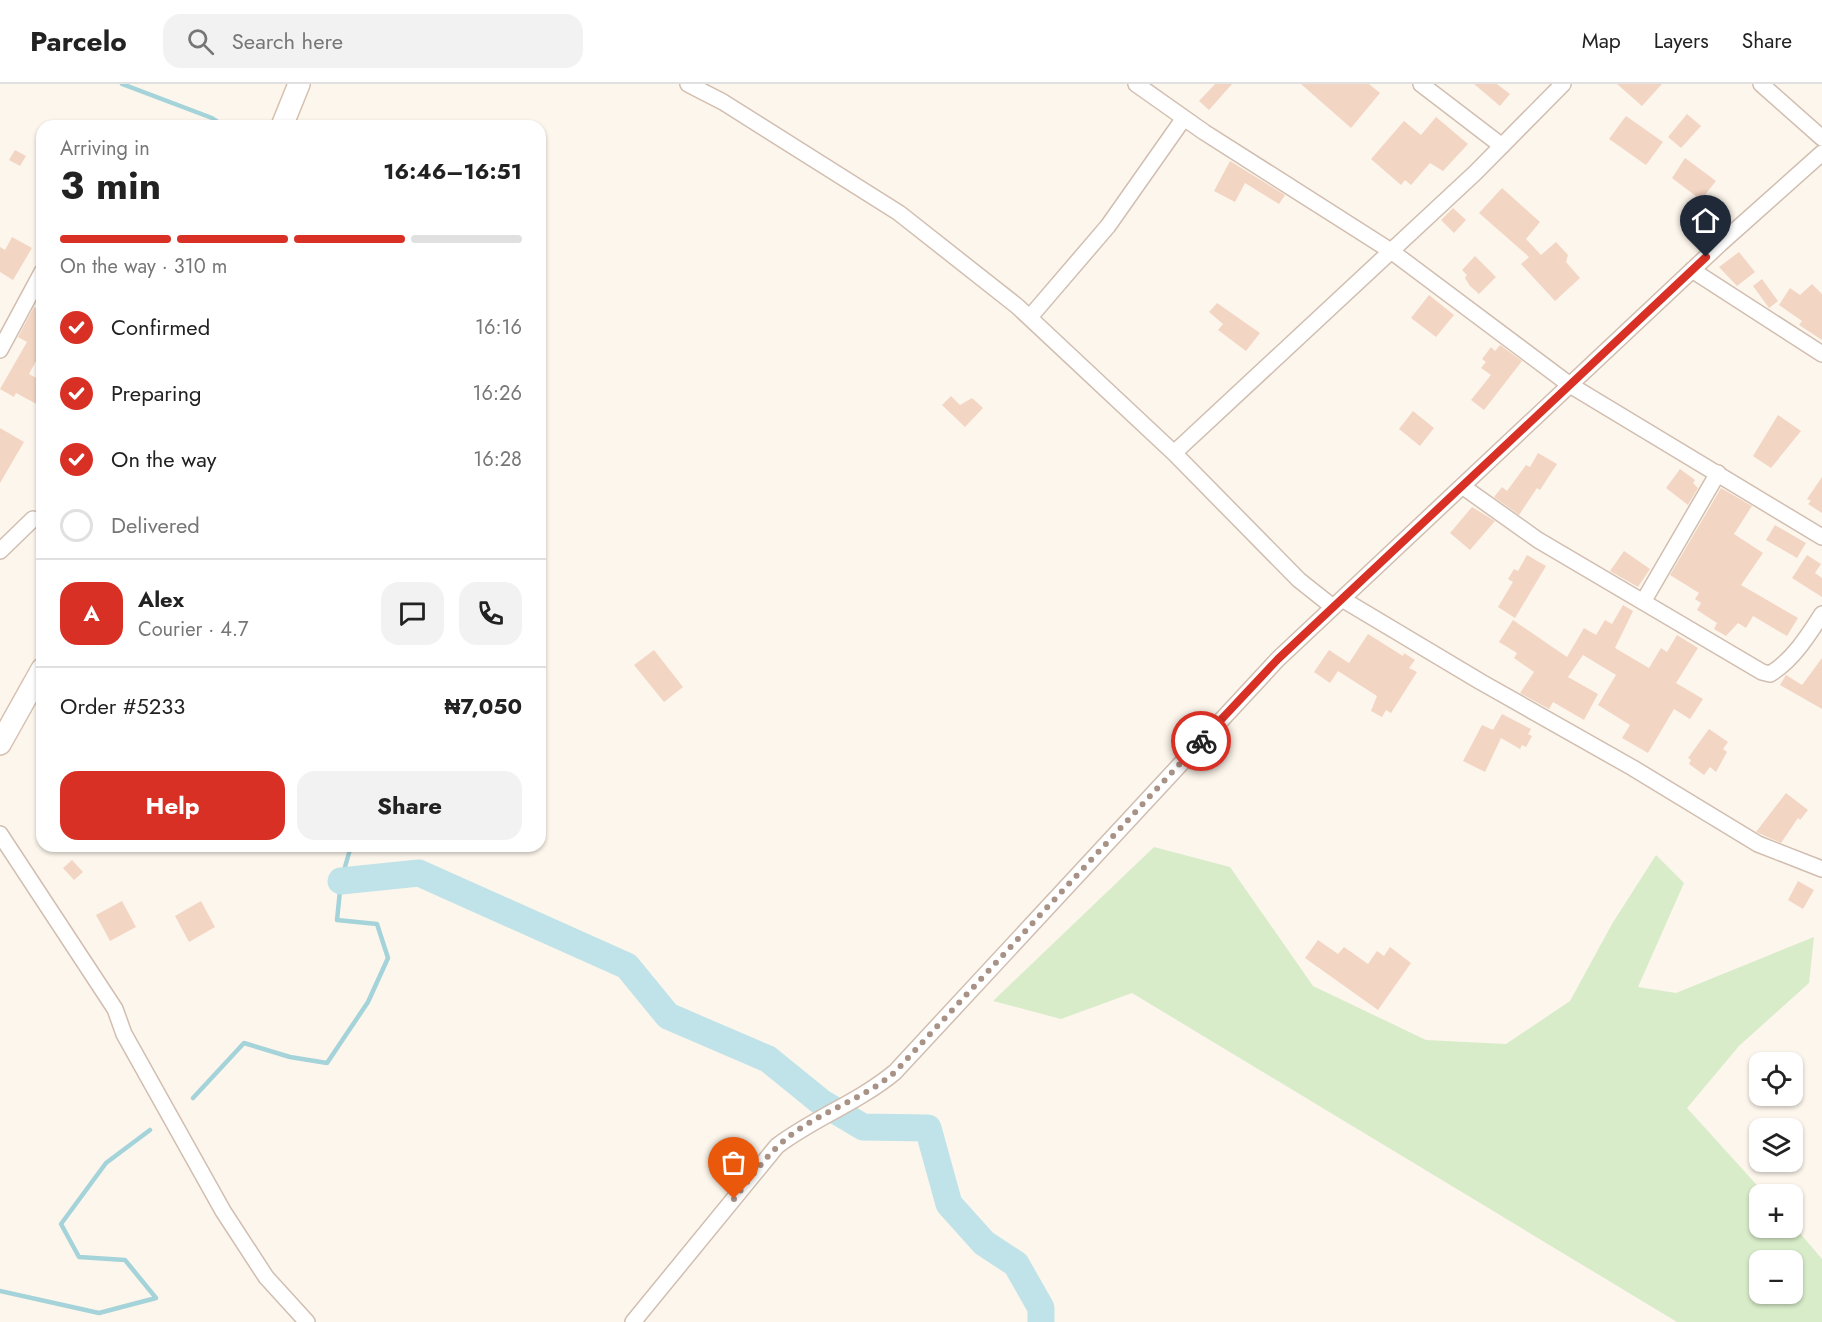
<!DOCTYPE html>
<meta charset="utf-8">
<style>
:root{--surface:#fff;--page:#f2f2f2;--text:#222;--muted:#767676;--line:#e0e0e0;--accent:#d93025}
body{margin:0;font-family:Jost,sans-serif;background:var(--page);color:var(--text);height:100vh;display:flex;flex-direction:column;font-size:22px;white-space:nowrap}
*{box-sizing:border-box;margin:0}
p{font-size:20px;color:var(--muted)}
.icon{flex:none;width:33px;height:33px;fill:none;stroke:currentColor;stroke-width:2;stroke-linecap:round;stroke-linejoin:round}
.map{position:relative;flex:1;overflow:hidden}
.side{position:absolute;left:36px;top:36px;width:510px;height:732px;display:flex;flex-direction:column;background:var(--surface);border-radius:18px;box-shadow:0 2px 4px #0004}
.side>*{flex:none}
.fabs{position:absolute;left:1749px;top:968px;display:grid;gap:12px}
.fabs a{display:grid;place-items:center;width:54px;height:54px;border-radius:12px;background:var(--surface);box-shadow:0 2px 4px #0004;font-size:30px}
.pin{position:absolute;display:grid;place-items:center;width:51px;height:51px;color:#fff;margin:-62px -26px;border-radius:50% 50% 50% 0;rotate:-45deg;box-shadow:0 0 6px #0007}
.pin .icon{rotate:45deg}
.courier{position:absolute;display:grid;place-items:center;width:60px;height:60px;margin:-30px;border:4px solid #d93025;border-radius:50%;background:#fff;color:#222;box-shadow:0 2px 8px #0007}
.headline em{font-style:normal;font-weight:700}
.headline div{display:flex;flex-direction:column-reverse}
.headline{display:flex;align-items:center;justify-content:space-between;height:102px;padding:0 24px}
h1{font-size:39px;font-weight:700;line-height:45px}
.bar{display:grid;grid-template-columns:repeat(4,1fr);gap:9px 6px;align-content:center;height:72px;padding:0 24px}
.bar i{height:8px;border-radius:4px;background:var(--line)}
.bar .active{background:var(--accent)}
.bar p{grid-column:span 4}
.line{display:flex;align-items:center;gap:15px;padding:0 24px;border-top:2px solid var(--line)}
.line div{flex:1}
.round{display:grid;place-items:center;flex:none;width:63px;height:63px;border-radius:18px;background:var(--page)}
ol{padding:0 24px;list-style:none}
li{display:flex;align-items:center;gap:18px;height:66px}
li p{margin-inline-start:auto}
li .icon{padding:6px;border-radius:50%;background:var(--accent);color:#fff;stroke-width:4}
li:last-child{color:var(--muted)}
li i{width:33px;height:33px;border:3px solid var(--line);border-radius:50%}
.button{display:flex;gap:12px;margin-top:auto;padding:12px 24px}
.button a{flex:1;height:69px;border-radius:18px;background:var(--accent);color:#fff;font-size:24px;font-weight:700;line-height:69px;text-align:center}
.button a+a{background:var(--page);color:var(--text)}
header{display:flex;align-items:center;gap:36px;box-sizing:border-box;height:84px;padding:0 30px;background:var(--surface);border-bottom:2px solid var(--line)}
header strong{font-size:28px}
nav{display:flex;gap:33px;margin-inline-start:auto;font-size:21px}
.search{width:420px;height:54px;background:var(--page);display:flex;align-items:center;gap:15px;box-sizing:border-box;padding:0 21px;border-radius:18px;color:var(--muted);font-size:22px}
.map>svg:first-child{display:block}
.green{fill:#d8ecc9;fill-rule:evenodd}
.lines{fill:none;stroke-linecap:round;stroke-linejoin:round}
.stream{stroke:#a5d3da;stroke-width:4.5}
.river{stroke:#bfe3e8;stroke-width:27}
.building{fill:#f3d5c3}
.minor-casing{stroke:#d1beb0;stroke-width:18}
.secondary-casing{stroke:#d6c0b0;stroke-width:24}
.minor{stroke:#fff;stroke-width:15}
.secondary{stroke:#fff;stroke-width:21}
.done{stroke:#a89285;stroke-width:6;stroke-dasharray:0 10.8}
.route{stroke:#d93025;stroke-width:8}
</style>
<header>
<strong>Parcelo</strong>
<div class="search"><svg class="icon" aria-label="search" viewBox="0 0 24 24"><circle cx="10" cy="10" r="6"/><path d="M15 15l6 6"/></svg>Search here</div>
<nav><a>Map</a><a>Layers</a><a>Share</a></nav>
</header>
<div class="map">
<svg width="1822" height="1238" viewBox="0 0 1822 1238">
<rect width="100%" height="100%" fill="#fdf6ec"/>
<path class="green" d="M 1154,763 L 1230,783 L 1313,902 L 1426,956 L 1506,960 L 1570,917 L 1612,840 L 1656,771 L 1684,799 L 1638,903 L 1676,909 L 1814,853 L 1809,899 L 1739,962 L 1687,1024 L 1765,1110 L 1760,1110 L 1760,1143 L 1793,1141 L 1822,1175 L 1822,1238 L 1677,1238 L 1132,909 L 1061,935 L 993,917 ZM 1760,1176 L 1792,1176 L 1792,1209 L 1760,1209 Z"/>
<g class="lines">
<path class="stream" d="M 122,0 L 212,34 L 224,42
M 193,1014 L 244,959 L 290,973 L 327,979 L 368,918 L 388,874 L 377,840 L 337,836 L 341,797 L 351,762
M 0,1207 L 99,1229 L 156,1214 L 125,1176 L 79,1173 L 61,1140 L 106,1079 L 150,1046"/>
<path class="river" d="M 341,797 L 419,789 L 627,882 L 668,932 L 768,975 L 821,1018 L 863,1043 L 928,1044 L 949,1120 L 984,1159 L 1016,1180 L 1041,1224 L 1041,1238"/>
</g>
<path class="building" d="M 1215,0 L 1232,0 L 1209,26 L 1199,17 Z
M 1301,0 L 1369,0 L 1380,9 L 1351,44 Z
M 1474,0 L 1497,0 L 1510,10 L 1500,22 Z
M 1617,0 L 1662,0 L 1642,22 Z
M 1687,30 L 1701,42 L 1681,64 L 1668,53 Z
M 1626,32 L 1663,58 L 1646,81 L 1609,55 Z
M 1436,33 L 1468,60 L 1443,87 L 1430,79 L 1411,101 L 1405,96 L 1401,101 L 1371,75 L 1404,37 L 1421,51 Z
M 15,66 L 26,72 L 20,82 L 9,76 Z
M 1685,74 L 1716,97 L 1701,116 L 1672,94 Z
M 1230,77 L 1285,111 L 1279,120 L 1245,99 L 1235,118 L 1214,107 Z
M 1502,104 L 1540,138 L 1526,155 L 1541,171 L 1556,158 L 1568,171 L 1566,178 L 1580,194 L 1555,217 L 1521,180 L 1529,173 L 1479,129 Z
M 1453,124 L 1466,136 L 1454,149 L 1441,136 Z
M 12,153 L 32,164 L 13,196 L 0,188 L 0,163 L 5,166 Z
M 1739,168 L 1755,188 L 1737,202 L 1719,183 Z
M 1475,172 L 1496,193 L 1479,210 L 1470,202 L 1465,194 L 1467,191 L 1462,186 Z
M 1762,195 L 1778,217 L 1769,224 L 1753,202 Z
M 1812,200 L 1822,210 L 1822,256 L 1799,241 L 1802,237 L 1779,221 L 1790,204 L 1800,211 Z
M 1429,211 L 1454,231 L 1436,253 L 1411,234 Z
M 1217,219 L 1260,249 L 1246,267 L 1218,246 L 1223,240 L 1209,228 Z
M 34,223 L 42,227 L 42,266 L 29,290 L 42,297 L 42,323 L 16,309 L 14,313 L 0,305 L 27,258 L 18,253 Z
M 1500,261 L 1522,277 L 1484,326 L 1471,316 L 1491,291 L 1481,284 L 1486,278 L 1482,275 L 1491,263 L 1495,267 Z
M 951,312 L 960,321 L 972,314 L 983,324 L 965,343 L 942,321 Z
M 1413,327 L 1434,344 L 1420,362 L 1399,345 Z
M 1778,331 L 1801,347 L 1771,384 L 1753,372 Z
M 0,344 L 24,358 L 0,399 Z
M 1538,369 L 1557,380 L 1540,406 L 1537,404 L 1519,431 L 1494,413 L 1502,403 L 1507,407 L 1526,381 L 1530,383 Z
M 1680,385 L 1695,396 L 1693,399 L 1698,404 L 1688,421 L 1666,404 Z
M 1822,393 L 1822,429 L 1808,420 L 1811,417 L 1807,415 Z
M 1721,404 L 1752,422 L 1734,450 L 1763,469 L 1741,501 L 1798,534 L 1787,552 L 1753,532 L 1746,544 L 1738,539 L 1726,552 L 1714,545 L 1717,539 L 1697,526 L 1701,519 L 1695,515 L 1699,509 L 1670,491 Z
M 1472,423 L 1495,437 L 1470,466 L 1450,449 Z
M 1775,441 L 1806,459 L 1797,474 L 1766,456 Z
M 1624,467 L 1650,485 L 1638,503 L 1610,487 Z
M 1527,471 L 1546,482 L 1515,534 L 1498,523 L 1513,498 L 1508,495 L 1514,485 L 1518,487 Z
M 1807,471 L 1821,480 L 1815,489 L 1822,494 L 1822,513 L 1792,494 Z
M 1623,521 L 1633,527 L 1615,564 L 1649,584 L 1661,564 L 1667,568 L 1677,551 L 1698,564 L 1676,599 L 1703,615 L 1690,635 L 1674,625 L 1648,669 L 1622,654 L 1630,641 L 1598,621 L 1616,591 L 1583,571 L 1568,593 L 1598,610 L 1584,636 L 1553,618 L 1549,625 L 1520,609 L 1534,588 L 1514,574 L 1517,569 L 1499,558 L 1513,536 L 1567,573 L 1584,544 L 1596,551 L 1605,536 L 1612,540 Z
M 1368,550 L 1403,572 L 1404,569 L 1415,576 L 1409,584 L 1417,588 L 1391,629 L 1386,626 L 1382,633 L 1371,627 L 1377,612 L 1338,587 L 1330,599 L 1314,588 L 1329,566 L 1349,579 Z
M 654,566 L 683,603 L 664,618 L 634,581 Z
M 1822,574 L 1822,625 L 1780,601 L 1786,591 L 1802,601 Z
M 1502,630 L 1531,645 L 1528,650 L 1532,652 L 1526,663 L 1522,661 L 1520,665 L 1501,654 L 1485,688 L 1463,677 L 1482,641 L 1493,646 Z
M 1709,645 L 1728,658 L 1723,665 L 1727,668 L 1716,688 L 1710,683 L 1704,691 L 1689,680 L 1691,676 L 1688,674 Z
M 1786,709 L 1808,726 L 1800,736 L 1798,734 L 1781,759 L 1756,748 Z
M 72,776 L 83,788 L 74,796 L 63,784 Z
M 1798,797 L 1814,806 L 1803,825 L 1788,816 Z
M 122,817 L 136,843 L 110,857 L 96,831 Z
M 201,817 L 215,843 L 189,858 L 175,832 Z
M 1318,856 L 1338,870 L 1344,863 L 1368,880 L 1377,867 L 1384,872 L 1390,863 L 1411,879 L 1378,926 L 1305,874 Z"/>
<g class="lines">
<defs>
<path id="minor" d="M 688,0 L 723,18 L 899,129 L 1017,222 L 1174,369 L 1299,496 L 1333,523
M 1136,0 L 1204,48 L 1391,167 L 1570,301 L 1822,453
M 1421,0 L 1502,62
M 1761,0 L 1822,54
M 1692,186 L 1822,270
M 1030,233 L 1108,142 L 1184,34
M 0,266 L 42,188
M 1174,369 L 1475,89 L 1563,0
M 1462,402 L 1538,456 L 1762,588 L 1770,590 C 1792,577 1808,552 1822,530
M 0,467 L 33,435
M 1342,515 L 1481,598 L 1633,684 L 1758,760 L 1822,785
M 1643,518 L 1718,389
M 0,750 L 115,925 L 124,950 L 223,1127 L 266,1193 L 307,1238
M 633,1238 L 777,1062 C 814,1034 859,1018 895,988 L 1278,575 L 1720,160 L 1822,69"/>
<path id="secondary" d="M 282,42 L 299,0
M 0,660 L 42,585"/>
</defs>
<use href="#minor" class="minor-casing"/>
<use href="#secondary" class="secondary-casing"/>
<use href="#minor" class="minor"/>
<use href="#secondary" class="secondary"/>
</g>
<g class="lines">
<path class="done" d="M 734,1115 C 755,1088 774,1060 804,1042 C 834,1023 867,1012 895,988 L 1201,657"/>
<path class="route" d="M 1201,657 L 1278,575 L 1706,173"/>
</g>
</svg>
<div class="fabs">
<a><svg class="icon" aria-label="locate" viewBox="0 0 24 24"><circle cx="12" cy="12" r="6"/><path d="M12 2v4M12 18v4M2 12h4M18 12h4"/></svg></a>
<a><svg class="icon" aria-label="layers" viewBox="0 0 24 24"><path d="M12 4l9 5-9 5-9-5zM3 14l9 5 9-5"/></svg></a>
<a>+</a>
<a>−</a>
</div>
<div class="pin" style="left:734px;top:1115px;background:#ea580c"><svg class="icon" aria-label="bag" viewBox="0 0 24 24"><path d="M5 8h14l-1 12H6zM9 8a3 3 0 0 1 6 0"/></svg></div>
<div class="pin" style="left:1706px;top:173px;background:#1f2937"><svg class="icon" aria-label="home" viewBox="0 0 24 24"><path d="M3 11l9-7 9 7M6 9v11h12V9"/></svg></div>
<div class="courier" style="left:1201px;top:657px"><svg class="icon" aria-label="bike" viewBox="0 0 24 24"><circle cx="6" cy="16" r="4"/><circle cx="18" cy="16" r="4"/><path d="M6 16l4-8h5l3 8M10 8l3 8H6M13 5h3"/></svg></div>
<section class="side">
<div class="headline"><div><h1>3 min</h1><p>Arriving in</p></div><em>16:46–16:51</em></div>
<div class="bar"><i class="active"></i><i class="active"></i><i class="active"></i><i></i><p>On the way · 310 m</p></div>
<ol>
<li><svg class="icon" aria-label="check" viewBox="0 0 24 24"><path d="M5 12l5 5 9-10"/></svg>Confirmed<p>16:16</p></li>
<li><svg class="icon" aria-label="check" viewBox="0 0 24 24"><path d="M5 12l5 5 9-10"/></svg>Preparing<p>16:26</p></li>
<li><svg class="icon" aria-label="check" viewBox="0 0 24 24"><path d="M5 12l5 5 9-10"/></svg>On the way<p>16:28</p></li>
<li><i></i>Delivered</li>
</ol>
<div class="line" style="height:108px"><b class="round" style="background:var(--accent);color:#fff">A</b><div><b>Alex</b><p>Courier · 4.7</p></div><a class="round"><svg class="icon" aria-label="chat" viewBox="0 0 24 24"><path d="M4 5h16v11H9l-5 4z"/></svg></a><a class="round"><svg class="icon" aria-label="phone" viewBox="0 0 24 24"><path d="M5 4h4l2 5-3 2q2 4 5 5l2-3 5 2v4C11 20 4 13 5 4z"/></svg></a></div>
<div class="line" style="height:78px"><div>Order #5233</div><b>₦7,050</b></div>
<div class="button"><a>Help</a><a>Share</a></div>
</section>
</div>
